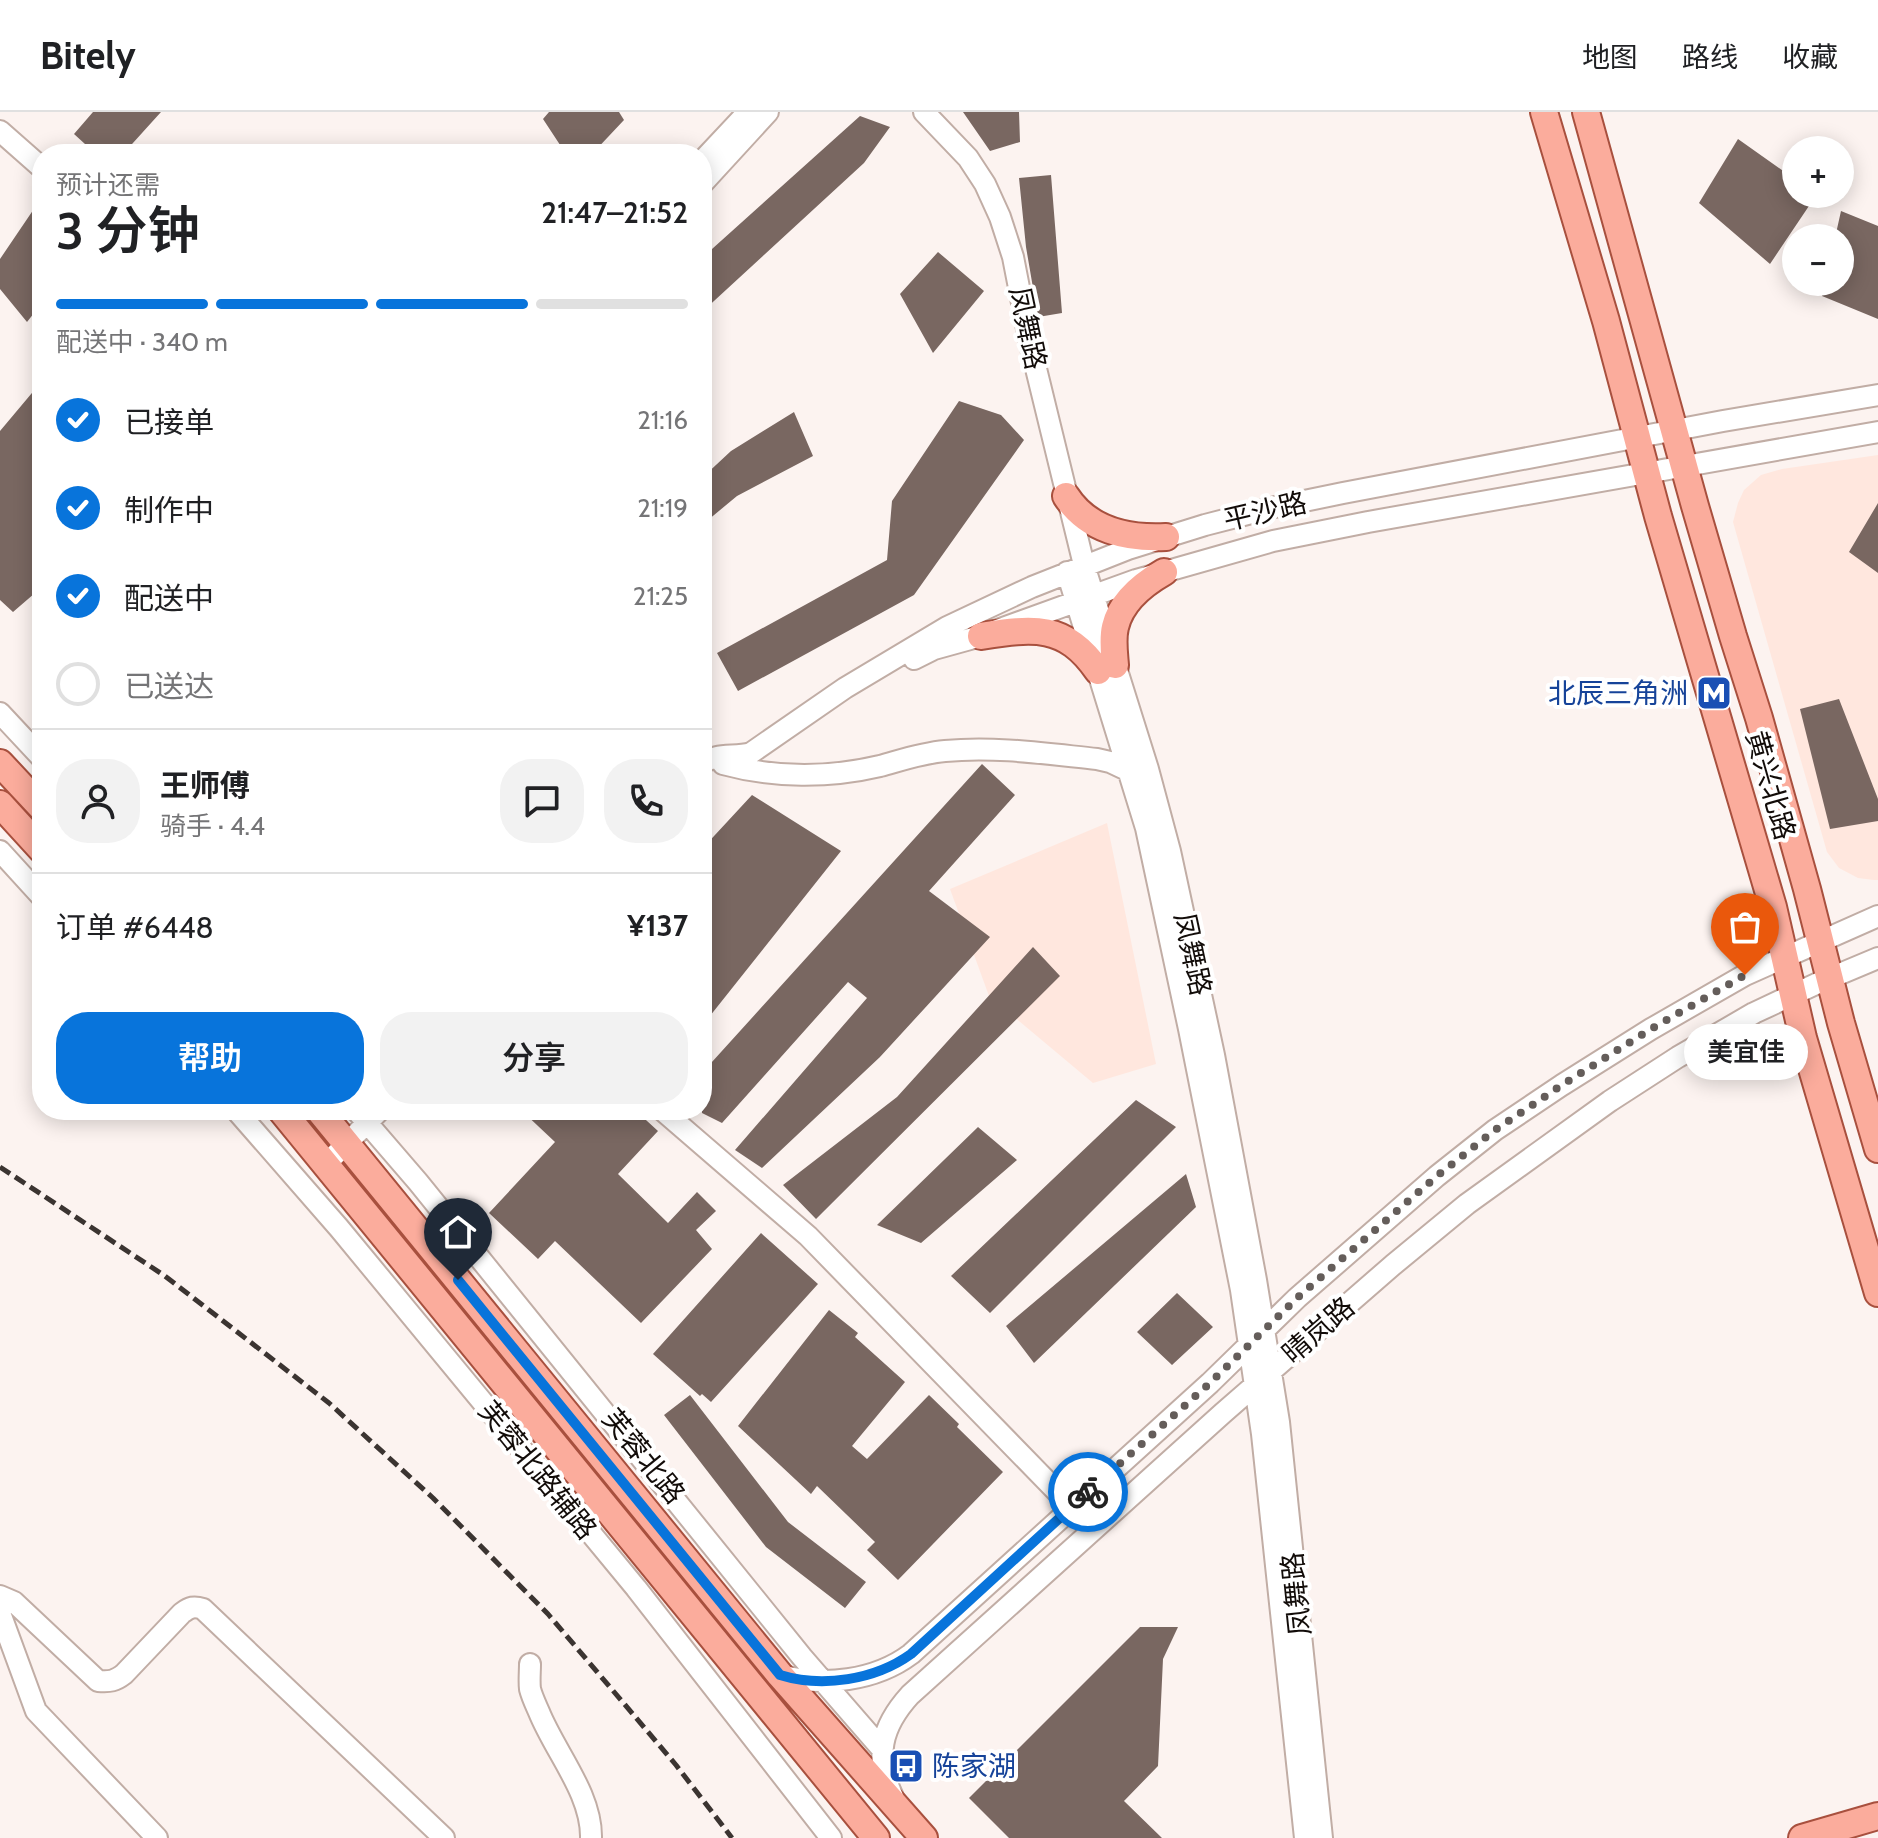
<!DOCTYPE html>
<html lang="zh">
<meta charset="utf-8">
<style>
:root{--surface:#fff;--page:#f2f2f2;--text:#202124;--muted:#757577;--line:#e0e0e0;--accent:#0874db}
body{margin:0;font-family:Cabin,"Noto Sans SC",sans-serif;background:var(--page);color:var(--text);height:100vh;display:flex;flex-direction:column;font-size:30px;white-space:nowrap}
*{box-sizing:border-box;margin:0}
p{font-size:26px;color:var(--muted)}
.icon{flex:none;width:44px;height:44px;fill:none;stroke:currentColor;stroke-width:2;stroke-linecap:round;stroke-linejoin:round}
.map{position:relative;flex:1;overflow:hidden}
.drawer{position:absolute;left:32px;top:32px;width:680px;height:976px;display:flex;flex-direction:column;background:var(--surface);border-radius:32px;box-shadow:0 4px 20px #0003}
.drawer>*{flex:none}
.controls{position:absolute;left:1782px;top:24px;display:grid;gap:16px}
.controls a{display:grid;place-items:center;width:72px;height:72px;border-radius:50%;background:var(--surface);box-shadow:0 4px 20px #0003;font-size:40px}
.pin{position:absolute;display:grid;place-items:center;width:68px;height:68px;color:#fff;margin:-82px -34px;border-radius:50% 50% 50% 0;rotate:-45deg;box-shadow:0 0 8px #0007}
.pin .icon{rotate:45deg}
.courier{position:absolute;display:grid;place-items:center;width:80px;height:80px;margin:-40px;border:6px solid #0874db;border-radius:50%;background:#fff;color:#222;box-shadow:0 2px 10px #0007}
.bubble{position:absolute;height:56px;border-radius:28px;background:var(--surface);box-shadow:0 4px 20px #0003;font-size:26px;font-weight:600;line-height:56px;text-align:center}
.overview em{font-style:normal;font-weight:600}
.overview div{display:flex;flex-direction:column-reverse}
.overview{display:flex;align-items:center;justify-content:space-between;height:136px;padding:0 24px}
h1{font-size:52px;font-weight:600;line-height:60px}
.bar{display:grid;grid-template-columns:repeat(4,1fr);gap:12px 8px;align-content:center;height:96px;padding:0 24px}
.bar i{height:10px;border-radius:6px;background:var(--line)}
.bar .active{background:var(--accent)}
.bar p{grid-column:span 4}
.line{display:flex;align-items:center;gap:20px;padding:0 24px;border-top:2px solid var(--line)}
.line div{flex:1}
.round{display:grid;place-items:center;flex:none;width:84px;height:84px;border-radius:32px;background:var(--page)}
ol{padding:0 24px;list-style:none}
li{display:flex;align-items:center;gap:24px;height:88px}
li p{margin-inline-start:auto}
li .icon{padding:8px;border-radius:50%;background:var(--accent);color:#fff;stroke-width:4}
li:last-child{color:var(--muted)}
li i{width:44px;height:44px;border:4px solid var(--line);border-radius:50%}
.cta{display:flex;gap:16px;margin-top:auto;padding:16px 24px}
.cta a{flex:1;height:92px;border-radius:32px;background:var(--accent);color:#fff;font-size:32px;font-weight:600;line-height:92px;text-align:center}
.cta a+a{background:var(--page);color:var(--text)}
header{display:flex;align-items:center;gap:48px;box-sizing:border-box;height:112px;padding:0 40px;background:var(--surface);border-bottom:2px solid var(--line)}
header strong{font-size:38px}
nav{display:flex;gap:44px;margin-inline-start:auto;font-size:28px}
.map>svg:first-child{display:block}
.built{fill:#ffe7de}
.building{fill:#796761}
.lines{fill:none;stroke-linecap:round;stroke-linejoin:round}
.minor-casing{stroke:#c1ada5;stroke-width:24}
.major-casing{stroke:#a8503e;stroke-width:30}
.minor{stroke:#fff;stroke-width:20}
.major{stroke:#fbac9c;stroke-width:26}
.rail{stroke:#3b3431;stroke-width:5;stroke-dasharray:12 6;stroke-linecap:butt}
.done{stroke:#645d5a;stroke-width:8;stroke-dasharray:0 14.4}
.route{stroke:#0874db;stroke-width:10}
.labels{text-anchor:middle;dominant-baseline:central;stroke-width:8;stroke-linejoin:round;paint-order:stroke}
.street-label{font-size:28px;fill:#120c09;stroke:#fff}
.transit-label{font-size:28px;fill:#164399;stroke:#fff;text-anchor:end}
</style>
<header>
<strong>Bitely</strong>
<nav><a>地图</a><a>路线</a><a>收藏</a></nav>
</header>
<div class="map">
<svg width="1878" height="1726" viewBox="0 0 1878 1726">
<rect width="100%" height="100%" fill="#fcf3f0"/>
<path class="built" d="M 1878,343 L 1878,768 L 1874,768 L 1858,766 L 1839,756 L 1827,740 L 1733,410 L 1738,391 L 1744,378 L 1761,363 L 1782,357 Z
M 1107,711 L 1156,952 L 1093,971 L 989,884 L 950,777 Z"/>
<path class="building" d="M 93,0 L 161,0 L 123,42 L 96,42 L 74,22 Z
M 549,0 L 619,0 L 624,8 L 592,42 L 566,42 L 543,7 Z
M 963,0 L 1019,0 L 1020,30 L 990,39 Z
M 860,4 L 890,15 L 864,51 L 702,200 L 702,146 Z
M 1738,27 L 1796,68 L 1796,82 L 1817,82 L 1770,152 L 1699,91 Z
M 1051,63 L 1062,201 L 1038,205 L 1026,135 L 1019,66 Z
M 42,85 L 42,191 L 27,210 L 0,177 L 0,147 Z
M 1841,99 L 1878,114 L 1878,207 L 1822,184 L 1825,170 L 1840,170 L 1840,126 L 1835,126 Z
M 938,140 L 984,179 L 933,241 L 900,182 Z
M 42,269 L 42,475 L 13,500 L 0,488 L 0,319 Z
M 959,289 L 1001,303 L 1024,328 L 914,483 L 738,579 L 717,541 L 887,448 L 892,389 Z
M 794,300 L 813,344 L 737,384 L 702,413 L 702,366 L 731,339 Z
M 1878,391 L 1878,461 L 1849,440 Z
M 1839,587 L 1878,687 L 1878,709 L 1830,717 L 1800,597 Z
M 982,652 L 1015,683 L 929,779 L 990,825 L 880,945 L 762,1056 L 735,1038 L 867,886 L 848,870 L 722,1011 L 702,1001 L 702,961 Z
M 752,683 L 841,739 L 702,914 L 702,737 Z
M 1033,835 L 1060,864 L 816,1107 L 783,1073 L 897,985 Z
M 1136,988 L 1176,1015 L 990,1201 L 951,1164 Z
M 521,998 L 635,998 L 658,1019 L 618,1062 L 668,1111 L 697,1080 L 716,1099 L 696,1118 L 712,1137 L 641,1211 L 555,1129 L 538,1147 L 489,1101 L 555,1030 Z
M 978,1015 L 1017,1048 L 921,1131 L 877,1113 Z
M 1186,1062 L 1196,1095 L 1034,1251 L 1006,1214 Z
M 761,1121 L 818,1172 L 711,1290 L 702,1282 L 700,1284 L 653,1242 Z
M 1177,1181 L 1213,1215 L 1172,1253 L 1137,1220 Z
M 829,1198 L 858,1221 L 855,1225 L 905,1270 L 852,1334 L 867,1347 L 929,1283 L 959,1312 L 957,1315 L 1003,1360 L 898,1468 L 867,1438 L 875,1430 L 817,1374 L 811,1382 L 738,1314 Z
M 690,1283 L 788,1410 L 866,1470 L 845,1496 L 766,1435 L 664,1303 Z
M 1140,1515 L 1178,1515 L 1163,1547 L 1158,1654 L 1124,1689 L 1162,1726 L 1009,1726 L 969,1686 Z"/>
<g class="lines">
<defs>
<path id="minor" d="M 924,0 L 968,46 L 985,72 L 1000,105 L 1013,145 L 1030,232 L 1084,453 L 1148,657 L 1170,739 L 1214,943 L 1256,1168 L 1279,1310 L 1322,1726
M 0,19 L 42,56
M 702,49 L 748,0
M 702,72 L 768,0
M 1067,460 L 1146,716 L 1189,917 L 1241,1178 L 1262,1322 L 1305,1726
M 914,547 L 934,537 L 981,524 L 1136,468 L 1273,429 L 1368,410 L 1878,320
M 0,601 L 42,646
M 702,652 C 716,640 734,646 751,641 L 845,576 L 947,515 L 1032,475 L 1128,437 L 1205,413 L 1275,395 L 1343,381 L 1723,309 L 1878,283
M 723,652 C 774,666 829,666 880,654 C 902,648 922,641 945,639 C 995,634 1048,642 1097,647 L 1110,650 L 1129,659
M 0,739 L 42,785
M 236,998 L 339,1116 L 636,1476 L 831,1726
M 356,998 L 418,1070 L 802,1545 L 881,1636
M 662,998 L 808,1124 L 1072,1395
M 325,1053 L 380,998
M 0,1484 L 14,1490 L 98,1569 C 110,1570 115,1569 124,1562 L 182,1501 C 190,1495 194,1494 203,1497 L 444,1726
M 0,1501 L 36,1599 L 157,1726
M 530,1552 C 530,1560 529,1569 530,1577 C 532,1585 536,1593 539,1600 C 555,1640 592,1682 591,1726
M 780,1563 C 823,1575 875,1569 911,1542 L 1210,1271 L 1297,1186 L 1437,1064 L 1495,1018 L 1562,973 L 1651,917 L 1745,863 L 1878,804
M 893,1685 C 874,1645 881,1615 910,1583 L 1223,1301 L 1393,1153 L 1467,1092 L 1610,989 L 1678,945 L 1754,901 L 1816,872 L 1878,846"/>
<path id="major" d="M 1544,0 L 1606,209 L 1658,404 L 1773,795 L 1803,926 L 1878,1181
M 1586,0 L 1695,394 L 1733,524 L 1759,606 L 1807,777 L 1841,911 L 1878,1037
M 1066,384 C 1088,418 1127,427 1166,425
M 981,524 C 1033,516 1065,511 1098,559
M 1115,553 C 1114,541 1112,527 1115,515 C 1121,489 1143,472 1164,460
M 0,651 L 42,696
M 0,692 L 42,738
M 281,998 L 876,1726
M 319,998 L 780,1563 L 924,1726
M 1802,1726 L 1878,1704"/>
</defs>
<use href="#minor" class="minor-casing"/>
<use href="#major" class="major-casing"/>
<use href="#minor" class="minor"/>
<use href="#major" class="major"/>
<path class="rail" d="M 0,1055 L 165,1164 L 329,1291 L 433,1386 L 548,1502 L 676,1653 L 732,1726"/>
</g>
<g class="lines">
<path class="done" d="M 1088,1380 L 1210,1271 L 1297,1186 L 1437,1064 L 1495,1018 L 1562,973 L 1651,917 L 1745,863"/>
<path class="route" d="M 458,1168 L 780,1563 C 822,1576 875,1568 911,1542 L 1088,1380"/>
</g>
<defs>
<symbol id="metro-square" viewBox="-11 -11 22 22"><rect x="-9" y="-9" width="18" height="18" rx="4" fill="#1a4fb4" stroke="#fff"/><path d="M-5.5 5V-5H-3L0 0L3-5H5.5V5H3V-.5L0 4L-3-.5V5Z" fill="#fff"/></symbol>
<symbol id="bus-square" viewBox="-11 -11 22 22"><rect x="-9" y="-9" width="18" height="18" rx="4" fill="#1a4fb4" stroke="#fff"/><path d="M-5-6H5V4H4V6H2V4H-2V6H-4V4H-5ZM-3.5-4V0h7V-4ZM-3.5 1.2v1.5H-2V1.2ZM2 1.2v1.5H3.5V1.2Z" fill="#fff"/></symbol>
</defs>
<g fill-rule="evenodd">
<use href="#metro-square" x="1694" y="561" width="40" height="40"/>
<use href="#bus-square" x="886" y="1634" width="40" height="40"/>
</g>
<g class="labels">
<g class="street-label">
<text transform="translate(1028 216) rotate(78)">凤舞路</text>
<text transform="translate(1265 399) rotate(-13)">平沙路</text>
<text transform="translate(1771 673) rotate(74)">黄兴北路</text>
<text transform="translate(1193 842) rotate(78)">凤舞路</text>
<text transform="translate(1318 1218) rotate(-41)">晴岚路</text>
<text transform="translate(644 1344) rotate(51)">芙蓉北路</text>
<text transform="translate(538 1358) rotate(51)">芙蓉北路辅路</text>
<text transform="translate(1296 1482) rotate(-96)">凤舞路</text>
</g>
<g class="transit-label">
<text x="1688" y="581">北辰三角洲</text>
<text x="932" y="1654" text-anchor="start">陈家湖</text>
</g>
</g>
</svg>
<div class="controls">
<a>+</a>
<a>−</a>
</div>
<div class="pin" style="left:1745px;top:863px;background:#ea580c"><svg class="icon" aria-label="bag" viewBox="0 0 24 24"><path d="M5 8h14l-1 12H6zM9 8a3 3 0 0 1 6 0"/></svg></div>
<div class="pin" style="left:458px;top:1168px;background:#1f2937"><svg class="icon" aria-label="home" viewBox="0 0 24 24"><path d="M3 11l9-7 9 7M6 9v11h12V9"/></svg></div>
<div class="courier" style="left:1088px;top:1380px"><svg class="icon" aria-label="bike" viewBox="0 0 24 24"><circle cx="6" cy="16" r="4"/><circle cx="18" cy="16" r="4"/><path d="M6 16l4-8h5l3 8M10 8l3 8H6M13 5h3"/></svg></div>
<div class="bubble" style="left:1684px;top:912px;width:124px">美宜佳</div>
<section class="drawer">
<div class="overview"><div><h1>3 分钟</h1><p>预计还需</p></div><em>21:47–21:52</em></div>
<div class="bar"><i class="active"></i><i class="active"></i><i class="active"></i><i></i><p>配送中 · 340 m</p></div>
<ol>
<li><svg class="icon" aria-label="check" viewBox="0 0 24 24"><path d="M5 12l5 5 9-10"/></svg>已接单<p>21:16</p></li>
<li><svg class="icon" aria-label="check" viewBox="0 0 24 24"><path d="M5 12l5 5 9-10"/></svg>制作中<p>21:19</p></li>
<li><svg class="icon" aria-label="check" viewBox="0 0 24 24"><path d="M5 12l5 5 9-10"/></svg>配送中<p>21:25</p></li>
<li><i></i>已送达</li>
</ol>
<div class="line" style="height:144px"><a class="round"><svg class="icon" aria-label="person" viewBox="0 0 24 24"><circle cx="12" cy="8" r="4"/><path d="M4 21q1-7 8-7t8 7"/></svg></a><div><b>王师傅</b><p>骑手 · 4.4</p></div><a class="round"><svg class="icon" aria-label="chat" viewBox="0 0 24 24"><path d="M4 5h16v11H9l-5 4z"/></svg></a><a class="round"><svg class="icon" aria-label="phone" viewBox="0 0 24 24"><path d="M5 4h4l2 5-3 2q2 4 5 5l2-3 5 2v4C11 20 4 13 5 4z"/></svg></a></div>
<div class="line" style="height:104px"><div>订单 #6448</div><b>¥137</b></div>
<div class="cta"><a>帮助</a><a>分享</a></div>
</section>
</div>
